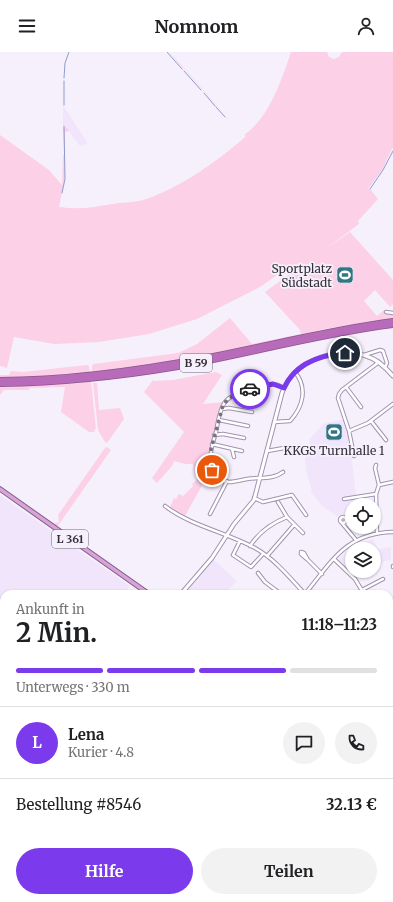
<!DOCTYPE html>
<html lang="de">
<meta charset="utf-8">
<style>
:root{--surface:#fff;--page:#f2f2f2;--text:#202124;--muted:#757577;--line:#e0e0e0;--accent:#7c3aed}
body{margin:0;font-family:Merriweather,serif;background:var(--page);color:var(--text);height:100vh;display:flex;flex-direction:column;font-size:15px;white-space:nowrap}
*{box-sizing:border-box;margin:0}
p{font-size:13px;color:var(--muted)}
.icon{flex:none;width:22px;height:22px;fill:none;stroke:currentColor;stroke-width:2;stroke-linecap:round;stroke-linejoin:round}
.map{position:relative;flex:1;overflow:hidden}
.details{position:absolute;left:0px;top:538px;width:393px;height:312px;display:flex;flex-direction:column;background:var(--surface);border-radius:12px 12px 0 0;box-shadow:0 1px 3px #0004}
.details>*{flex:none}
.buttons{position:absolute;left:345px;top:446px;display:grid;gap:8px}
.buttons a{display:grid;place-items:center;width:36px;height:36px;border-radius:50%;background:var(--surface);box-shadow:0 1px 3px #0004;font-size:20px}
.pin{position:absolute;display:grid;place-items:center;width:34px;height:34px;color:#fff;margin:-17px;border:2px solid #fff;border-radius:50%;box-shadow:0 1px 4px #0007}
.courier{position:absolute;display:grid;place-items:center;width:40px;height:40px;margin:-20px;border:3px solid #7c3aed;border-radius:50%;background:#fff;color:#222;box-shadow:0 1px 5px #0007}
.summary em{font-style:normal;font-weight:700}
.summary div{display:flex;flex-direction:column-reverse}
.summary{display:flex;align-items:center;justify-content:space-between;height:68px;padding:0 16px}
h1{font-size:26px;font-weight:700;line-height:30px}
.bar{display:grid;grid-template-columns:repeat(4,1fr);gap:6px 4px;align-content:center;height:48px;padding:0 16px}
.bar i{height:5px;border-radius:3px;background:var(--line)}
.bar .active{background:var(--accent)}
.bar p{grid-column:span 4}
.line{display:flex;align-items:center;gap:10px;padding:0 16px;border-top:1px solid var(--line)}
.line div{flex:1}
.round{display:grid;place-items:center;flex:none;width:42px;height:42px;border-radius:21px;background:var(--page)}
.button{display:flex;gap:8px;margin-top:auto;padding:8px 16px}
.button a{flex:1;height:46px;border-radius:24px;background:var(--accent);color:#fff;font-size:16px;font-weight:700;line-height:46px;text-align:center}
.button a+a{background:var(--page);color:var(--text)}
header{display:flex;justify-content:space-between;align-items:center;height:52px;padding:0 16px;background:var(--surface);font-size:18px;font-weight:700}
.map>svg:first-child{display:block}
.built{fill:#f0e5fb}
.green{fill:#fcd0e7}
.lines{fill:none;stroke-linecap:round;stroke-linejoin:round}
.stream{stroke:#8d9ccc;stroke-width:1}
.minor-casing{stroke:#a193af;stroke-width:4.5}
.tertiary-casing{stroke:#a193af;stroke-width:5}
.secondary-casing{stroke:#a193af;stroke-width:5}
.primary-casing{stroke:#89568d;stroke-width:5.5}
.motorway-casing{stroke:#89568d;stroke-width:6}
.minor{stroke:#fff;stroke-width:2.5}
.tertiary{stroke:#fff;stroke-width:3}
.secondary{stroke:#fff;stroke-width:3}
.primary{stroke:#d4a6d5;stroke-width:3.5}
.motorway{stroke:#b76bb9;stroke-width:4.5}
.rail{stroke:#89838f;stroke-width:1;stroke-dasharray:7 7;stroke-linecap:butt}
.done{stroke:#78737e;stroke-width:4;stroke-dasharray:0 7.2}
.route{stroke:#7c3aed;stroke-width:5}
.labels{text-anchor:middle;dominant-baseline:central;stroke-width:3.5;stroke-linejoin:round;paint-order:stroke}
.shield{fill:#f6f0fc;stroke:#6e6974;stroke-width:1}
.shield-label{font-size:11px;font-weight:bold;fill:#342f3a}
.poi-label{font-size:12px;fill:#342f3a;stroke:#f6f0fc;text-anchor:end}
</style>
<header><svg class="icon" aria-label="menu" viewBox="0 0 24 24"><path d="M4 6h16M4 12h16M4 18h16"/></svg>Nomnom<svg class="icon" aria-label="person" viewBox="0 0 24 24"><circle cx="12" cy="8" r="4"/><path d="M4 21q1-7 8-7t8 7"/></svg></header>
<div class="map">
<svg width="393" height="850" viewBox="0 0 393 850">
<rect width="100%" height="100%" fill="#f6f0fc"/>
<path class="built" d="M 63,53 L 87,90 L 86,92 L 82,94 L 79,93 L 63,71 Z
M 345,367 L 348,379 L 356,442 L 356,453 L 352,453 L 352,460 L 337,464 L 322,454 L 310,439 L 312,439 L 306,419 L 305,406 L 310,394 L 309,388 L 323,372 Z
M 0,443 L 130,534 L 123,542 L 4,542 L 4,588 L 0,586 Z
M 373,487 L 378,497 L 391,495 L 391,508 L 385,509 L 374,516 L 374,497 L 352,497 L 352,519 L 368,519 L 356,527 L 338,508 L 352,494 L 358,491 Z
M 214,508 L 237,529 L 224,542 L 185,542 Z
M 4,630 L 4,841 L 0,838 L 0,640 Z
M 389,724 L 393,725 L 393,772 L 389,773 Z
M 393,807 L 393,850 L 370,850 L 372,846 L 389,846 L 389,810 L 391,811 Z
M 9,846 L 254,846 L 252,850 L 14,850 Z"/>
<path class="green" d="M 169,0 L 177,8 L 242,82 L 244,83 C 269,66 282,27 291,0 L 327,0 L 329,5 L 334,7 L 339,5 L 342,0 L 393,0 L 393,95 L 382,118 L 368,137 L 370,137 L 378,147 L 358,169 L 359,172 L 324,198 L 350,180 L 393,228 L 393,252 L 390,255 L 375,238 L 364,249 L 377,264 L 384,258 L 393,262 L 393,267 L 324,277 L 302,283 L 178,309 L 92,321 L 92,313 L 94,312 L 178,301 L 197,292 L 230,266 L 252,292 L 301,282 L 300,278 L 265,240 L 320,200 L 294,219 L 290,214 L 260,235 L 197,267 L 149,282 L 99,290 L 54,292 L 14,285 L 7,316 L 0,314 L 0,83 L 49,118 L 62,133 L 63,103 L 64,103 L 63,71 L 69,79 L 65,80 L 65,125 L 59,155 L 60,155 C 78,158 95,155 112,152 C 122,150 133,151 143,148 C 177,138 221,107 246,84 L 242,82 Z
M 87,313 L 89,314 L 90,321 L 54,324 L 0,326 L 0,323 L 9,323 L 11,319 L 23,320 Z
M 216,320 L 222,323 L 203,352 L 223,350 L 221,355 L 208,404 L 208,410 L 210,419 L 185,464 L 170,456 L 170,455 L 174,446 L 176,447 L 179,442 L 183,444 L 193,434 L 192,432 L 198,427 L 200,423 L 195,423 L 193,412 L 185,412 L 174,409 L 172,414 L 157,431 L 152,426 L 184,380 L 144,340 L 153,328 L 154,329 L 173,328 Z
M 91,329 L 96,377 L 94,378 L 95,380 L 89,380 L 61,360 L 65,335 L 29,336 L 29,338 L 4,338 L 0,343 L 0,334 L 77,331 Z
M 93,331 L 97,331 L 99,358 L 120,356 L 124,367 L 107,391 L 105,390 L 98,378 Z
M 107,395 L 111,398 L 57,475 L 53,472 L 59,470 L 58,463 L 105,396 Z"/>
<g class="lines">
<path class="stream" d="M 167,0 L 182,17
M 184,19 L 201,38
M 64,26 L 65,11 L 69,0
M 64,29 L 64,53
M 204,41 L 215,54
M 216,55 L 225,65
M 370,137 L 383,118 L 393,99
M 62,141 L 65,127 L 64,75"/>
<defs>
<path id="minor" d="M 386,260 L 393,261
M 364,303 L 380,298 L 383,299 L 387,311 L 385,315
M 346,335 L 361,355
M 222,357 L 229,356 L 252,360
M 219,368 L 248,374
M 371,369 L 386,388
M 274,370 L 290,369 C 303,355 308,336 295,320
M 349,379 L 368,371 L 393,352
M 214,383 L 223,382 L 244,386
M 212,392 L 242,399
M 232,397 L 234,405
M 267,399 L 290,395
M 354,404 L 349,379 L 338,346 L 339,342 L 342,338 L 379,310
M 376,413 L 375,416 L 379,433 L 376,442 L 377,481
M 283,420 C 273,428 258,425 247,427 C 241,428 235,430 229,430 C 201,428 211,396 216,380 C 218,371 219,358 225,350 C 233,340 260,332 273,332 C 277,332 280,334 284,336
M 379,433 L 393,430
M 254,446 L 263,450 L 292,443 L 306,463
M 344,447 L 376,442
M 278,450 L 287,465 L 303,481
M 165,454 C 191,474 226,480 255,496 C 275,507 290,526 305,542
M 210,462 L 227,429
M340 468a3 3 0 1 1 6 0a3 3 0 1 1-6 0Z
M 341,470 L 356,488
M 240,489 L 233,503 L 251,515 L 263,502
M 250,494 C 259,480 272,471 287,465
M 267,504 L 294,473
M 334,507 L 355,527 L 364,542
M 308,508 L 301,502 L 301,500 L 304,501 L 308,508 L 322,522
M 393,514 L 393,515
M 258,521 L 265,530 L 281,542
M 362,538 L 383,527
M 305,542 C 332,509 346,481 393,480
M 389,590 L 393,592
M 393,647 L 393,649
M 389,668 L 393,653
M 389,680 L 393,680
M 0,724 L 4,726
M 389,779 L 393,781
M 52,846 L 57,850
M 56,849 L 59,846
M 141,850 L 143,846"/>
<path id="tertiary" d="M 181,542 L 212,506 L 234,472 L 254,448 L 282,341 C 285,333 289,326 295,320 C 312,304 344,296 366,304 C 377,307 385,315 393,324
M 0,737 L 4,732
M 0,842 L 4,845
M 5,846 L 10,850"/>
<path id="secondary" d="M 389,685 L 393,685"/>
<path id="primary" d="M 0,437 L 149,542
M 257,850 L 259,846"/>
<path id="motorway" d="M 0,328 C 70,328 139,318 208,305 C 270,293 331,277 393,269
M 0,332 C 60,331 119,325 178,315 C 250,302 321,282 393,273"/>
</defs>
<use href="#minor" class="minor-casing"/>
<use href="#tertiary" class="tertiary-casing"/>
<use href="#secondary" class="secondary-casing"/>
<use href="#primary" class="primary-casing"/>
<use href="#motorway" class="motorway-casing"/>
<use href="#minor" class="minor"/>
<use href="#tertiary" class="tertiary"/>
<use href="#secondary" class="secondary"/>
<use href="#primary" class="primary"/>
<use href="#motorway" class="motorway"/>
<path class="rail" d="M 0,587 L 4,590
M 389,641 L 393,639"/>
</g>
<g class="lines">
<path class="done" d="M 212,418 L 209,411 L 209,405 L 223,353 C 229,345 240,339 250,337"/>
<path class="route" d="M 250,337 L 273,332 L 284,336 C 295,312 320,303 345,301"/>
</g>
<defs>
<symbol id="stadium-square" viewBox="-11 -11 22 22"><rect x="-9" y="-9" width="18" height="18" rx="4" fill="#327685" stroke="#f6f0fc"/><path d="M0-5a6.5 5 0 1 0 0 10a6.5 5 0 1 0 0-10ZM-3.5-1.8h7v3.6h-7Z" fill="#fff"/></symbol>
</defs>
<g fill-rule="evenodd">
<use href="#stadium-square" x="335" y="213" width="20" height="20"/>
<use href="#stadium-square" x="324" y="370" width="20" height="20"/>
</g>
<g class="labels">
<g class="shield">
<rect x="180" y="302" width="32" height="18" rx="3"/>
<rect x="52" y="478" width="36" height="18" rx="3"/>
</g>
<g class="shield-label">
<text x="196" y="311">B 59</text>
<text x="70" y="487">L 361</text>
</g>
<g class="poi-label">
<text x="332" y="216">Sportplatz<tspan x="332" dy="14">Südstadt</tspan></text>
<text x="334" y="398" text-anchor="middle">KKGS Turnhalle 1</text>
</g>
</g>
</svg>
<div class="buttons">
<a><svg class="icon" aria-label="locate" viewBox="0 0 24 24"><circle cx="12" cy="12" r="6"/><path d="M12 2v4M12 18v4M2 12h4M18 12h4"/></svg></a>
<a><svg class="icon" aria-label="layers" viewBox="0 0 24 24"><path d="M12 4l9 5-9 5-9-5zM3 14l9 5 9-5"/></svg></a>
</div>
<div class="pin" style="left:212px;top:418px;background:#ea580c"><svg class="icon" aria-label="bag" viewBox="0 0 24 24"><path d="M5 8h14l-1 12H6zM9 8a3 3 0 0 1 6 0"/></svg></div>
<div class="pin" style="left:345px;top:301px;background:#1f2937"><svg class="icon" aria-label="home" viewBox="0 0 24 24"><path d="M3 11l9-7 9 7M6 9v11h12V9"/></svg></div>
<div class="courier" style="left:250px;top:337px"><svg class="icon" aria-label="car" viewBox="0 0 24 24"><path d="M5 17H2v-5l4-1 3-4h7l3 4 3 1v5h-3M9 17h6M6 11h13"/><circle cx="7" cy="17" r="2"/><circle cx="17" cy="17" r="2"/></svg></div>
<section class="details">
<div class="summary"><div><h1>2 Min.</h1><p>Ankunft in</p></div><em>11:18–11:23</em></div>
<div class="bar"><i class="active"></i><i class="active"></i><i class="active"></i><i></i><p>Unterwegs · 330 m</p></div>
<div class="line" style="height:72px"><b class="round" style="background:var(--accent);color:#fff">L</b><div><b>Lena</b><p>Kurier · 4.8</p></div><a class="round"><svg class="icon" aria-label="chat" viewBox="0 0 24 24"><path d="M4 5h16v11H9l-5 4z"/></svg></a><a class="round"><svg class="icon" aria-label="phone" viewBox="0 0 24 24"><path d="M5 4h4l2 5-3 2q2 4 5 5l2-3 5 2v4C11 20 4 13 5 4z"/></svg></a></div>
<div class="line" style="height:52px"><div>Bestellung #8546</div><b>32.13 €</b></div>
<div class="button"><a>Hilfe</a><a>Teilen</a></div>
</section>
</div>
